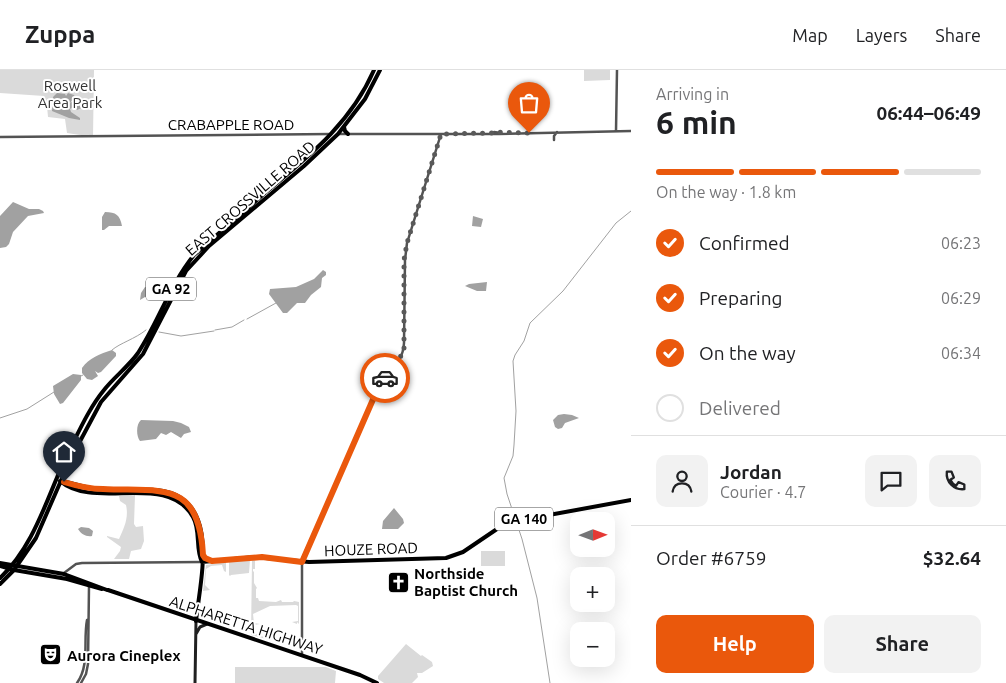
<!DOCTYPE html>
<meta charset="utf-8">
<style>
:root{--surface:#fff;--page:#f2f2f2;--text:#202124;--muted:#757577;--line:#e0e0e0;--accent:#ea580c}
body{margin:0;font-family:Ubuntu,sans-serif;background:var(--page);color:var(--text);height:100vh;display:flex;flex-direction:column;font-size:19px;white-space:nowrap}
*{box-sizing:border-box;margin:0}
p{font-size:16px;color:var(--muted)}
.icon{flex:none;width:28px;height:28px;fill:none;stroke:currentColor;stroke-width:2;stroke-linecap:round;stroke-linejoin:round}
.map{position:relative;flex:1;overflow:hidden}
.panel{display:flex;flex-direction:column;background:var(--surface);width:375px}
.panel>*{flex:none}
.needle{width:32px;rotate:89deg}
.tools{position:absolute;left:570px;top:442px;display:grid;gap:10px}
.tools a{display:grid;place-items:center;width:45px;height:45px;border-radius:10px;background:var(--surface);box-shadow:0 5px 20px #0002;font-size:25px}
.pin{position:absolute;display:grid;place-items:center;width:42px;height:42px;color:#fff;margin:-51px -21px;border-radius:50% 50% 50% 0;rotate:-45deg;box-shadow:0 0 5px #0007}
.pin .icon{rotate:45deg}
.courier{position:absolute;display:grid;place-items:center;width:50px;height:50px;margin:-25px;border:4px solid #ea580c;border-radius:50%;background:#fff;color:#222;box-shadow:0 1px 6px #0007}
.summary em{font-style:normal;font-weight:700}
.summary div{display:flex;flex-direction:column-reverse}
.summary{display:flex;align-items:center;justify-content:space-between;height:85px;padding:0 25px}
h1{font-size:32px;font-weight:700;line-height:38px}
.bar{display:grid;grid-template-columns:repeat(4,1fr);gap:8px 5px;align-content:center;height:60px;padding:0 25px}
.bar i{height:6px;border-radius:4px;background:var(--line)}
.bar .active{background:var(--accent)}
.bar p{grid-column:span 4}
.line{display:flex;align-items:center;gap:12px;padding:0 25px;border-top:1px solid var(--line)}
.line div{flex:1}
.round{display:grid;place-items:center;flex:none;width:52px;height:52px;border-radius:10px;background:var(--page)}
ol{padding:0 25px;list-style:none}
li{display:flex;align-items:center;gap:15px;height:55px}
li p{margin-inline-start:auto}
li .icon{padding:5px;border-radius:50%;background:var(--accent);color:#fff;stroke-width:4}
li:last-child{color:var(--muted)}
li i{width:28px;height:28px;border:2px solid var(--line);border-radius:50%}
.cta{display:flex;gap:10px;margin-top:auto;padding:10px 25px}
.cta a{flex:1;height:58px;border-radius:10px;background:var(--accent);color:#fff;font-size:20px;font-weight:700;line-height:58px;text-align:center}
.cta a+a{background:var(--page);color:var(--text)}
header{display:flex;align-items:center;gap:30px;box-sizing:border-box;height:70px;padding:0 25px;background:var(--surface);border-bottom:1px solid var(--line)}
header strong{font-size:24px}
nav{display:flex;gap:28px;margin-inline-start:auto;font-size:18px}
main{display:flex;flex:1;min-height:0}
.map>svg:first-child{display:block}
.green{fill:#dadada}
.water{fill:#a1a1a1}
.lines{fill:none;stroke-linecap:round;stroke-linejoin:round}
.stream{stroke:#a1a1a1;stroke-width:1}
.tertiary{stroke:#535353;stroke-width:2.5}
.secondary{stroke:#202020;stroke-width:3}
.primary{stroke:#000;stroke-width:4}
.trunk{stroke:#000;stroke-width:4}
.done{stroke:#595959;stroke-width:5;stroke-dasharray:0 9}
.route{stroke:#ea580c;stroke-width:6}
.labels{text-anchor:middle;dominant-baseline:central;stroke-width:4;stroke-linejoin:round;paint-order:stroke}
.shield{fill:#fff;stroke:#4c4c4c;stroke-width:1}
.shield-label{font-size:14px;font-weight:bold;fill:#000}
.park-label{font-size:15px;fill:#313131;stroke:#fff}
.street-label{font-size:15px;fill:#000;stroke:#fff}
.poi-label{font-size:15px;font-weight:bold;fill:#000;stroke:#fff;text-anchor:start}
</style>
<header>
<strong>Zuppa</strong>
<nav><a>Map</a><a>Layers</a><a>Share</a></nav>
</header>
<main>
<div class="map">
<svg width="631" height="613" viewBox="0 0 631 613">
<rect width="100%" height="100%" fill="#fff"/>
<path class="green" d="M 0,0 L 94,0 L 93,67 L 67,63 L 65,49 L 48,47 L 47,36 L 44,26 L 0,23 Z
M 584,0 L 610,0 L 610,10 L 584,11 Z
M 135,425 L 134,454 L 136,457 L 143,456 L 144,471 L 141,479 L 131,481 L 129,489 L 114,489 L 120,481 L 121,477 L 107,467 L 107,466 L 119,469 C 124,458 129,448 126,435 L 120,431 L 119,426 Z
M 481,481 L 505,481 L 505,496 L 481,496 Z
M 250,490 L 249,503 L 231,505 L 230,506 L 229,505 L 229,491 Z
M 252,490 L 255,490 L 255,499 L 253,499 L 253,501 L 254,502 L 254,513 L 257,518 L 256,519 L 256,528 L 258,528 L 259,531 L 276,532 L 281,530 L 282,532 L 293,532 L 294,531 L 299,532 L 299,554 L 297,552 L 297,554 L 292,552 L 298,551 L 298,536 L 296,535 L 270,536 L 253,544 L 254,553 L 260,554 L 254,555 L 253,561 L 255,562 L 253,563 L 256,563 L 256,564 L 269,569 L 270,568 L 271,569 L 271,568 L 271,570 L 251,565 Z
M 226,492 L 226,502 L 224,501 L 222,495 L 211,496 L 206,499 L 205,515 L 210,520 L 203,521 L 206,495 Z
M 406,574 L 421,586 L 422,585 L 432,592 L 433,596 L 422,603 L 417,603 L 418,607 L 412,613 L 384,613 L 378,609 L 378,606 Z
M 235,597 L 326,597 L 336,601 L 335,613 L 235,613 Z"/>
<path class="water" d="M 57,23 L 65,24 L 66,26 L 68,23 L 74,25 L 75,27 L 70,33 L 77,29 L 81,34 L 86,36 L 77,40 L 73,37 L 70,39 L 71,42 L 80,48 L 80,50 L 69,48 L 52,41 L 53,27 Z
M 13,132 L 29,139 L 39,139 L 43,141 L 44,143 L 28,146 L 13,162 L 9,174 L 6,177 L 0,178 L 0,146 Z
M 105,142 C 116,142 120,145 122,156 L 109,156 L 104,160 L 102,160 L 102,147 Z
M 473,146 L 483,149 L 481,157 L 472,156 Z
M 323,200 L 326,202 L 326,205 L 322,208 L 321,217 L 311,225 L 305,233 L 297,233 L 287,243 L 283,243 L 269,224 L 270,219 L 296,217 L 314,209 Z
M 487,212 L 486,221 L 477,221 L 465,216 L 469,214 Z
M 145,217 L 154,217 L 157,219 L 149,228 L 145,227 L 140,230 L 141,223 Z
M 112,280 L 116,283 L 116,286 L 101,302 L 98,303 L 95,301 L 98,306 L 92,310 L 87,309 L 82,303 L 82,298 C 89,288 100,284 112,280 Z
M 73,304 L 81,305 L 81,310 L 63,333 L 60,334 L 54,324 L 53,316 Z
M 564,344 L 572,345 L 579,348 L 565,353 L 562,358 L 558,359 L 555,357 L 553,350 L 558,345 Z
M 141,350 L 173,351 L 181,353 L 189,357 L 191,362 L 184,364 L 181,368 L 171,362 L 166,365 L 161,363 L 156,369 L 140,371 C 136,366 136,354 141,350 Z
M 394,438 L 403,449 L 404,453 L 398,459 L 382,459 L 383,451 Z
M 81,457 L 89,458 L 93,461 L 92,466 C 86,467 81,464 78,459 Z"/>
<g class="lines">
<path class="stream" d="M 247,249 L 276,233
M 215,260 L 232,257 L 244,250
M 159,262 L 181,266 L 214,261
M 112,280 C 120,273 135,269 146,260
M 81,306 L 83,305
M 0,348 L 27,339 L 54,322
M 550,613 L 537,528 L 522,469 L 507,424 L 504,408 L 513,386 L 514,375 L 516,341 L 513,291 L 515,285 L 524,271 L 530,253 L 563,221 L 616,153 L 631,141"/>
<path class="tertiary" d="M 616,61 L 617,0
M 492,63 L 494,62 L 501,63
M 339,64 L 499,64 L 631,61
M 0,67 L 331,64
M 554,70 L 554,66 L 557,62
M 64,503 L 76,494 L 82,493 L 202,492
M 302,585 L 302,489 L 378,318 C 388,301 403,294 404,273 L 405,190 L 407,173 L 441,64
M 77,613 C 90,595 83,571 87,550
M 81,613 L 86,604 L 88,594 L 89,516"/>
<path class="secondary" d="M 196,564 L 200,557 L 207,554
M 195,613 L 196,551"/>
<path class="primary" d="M 344,57 L 345,61 L 348,64
M 60,411 C 95,441 167,401 193,447 C 201,461 195,478 202,492
M 61,411 C 73,413 85,418 98,419 C 119,421 142,417 163,421 C 221,432 200,510 196,551
M 202,492 L 255,487 L 309,492 L 446,488 L 463,482 L 497,459 L 516,451 L 631,430
M 0,508 C 37,473 48,422 70,379 C 80,359 90,337 104,320 C 114,307 128,297 138,283 C 159,251 169,216 194,185 C 218,164 242,143 266,122 C 309,86 351,53 374,0
M 0,514 L 14,500 L 36,468 L 70,390 L 101,332 L 143,284 L 186,201 L 209,176 L 304,96 L 338,64 L 365,29 L 380,0"/>
<path class="trunk" d="M 0,493 L 64,504 L 107,520
M 0,496 L 14,500 L 67,509 L 102,519
M 108,520 L 360,605 L 377,613"/>
</g>
<g class="lines">
<path class="done" d="M 385,308 L 398,293 L 404,278 L 404,190 L 407,173 L 441,64 L 492,63 L 494,62 L 529,63"/>
<path class="route" d="M 64,412 C 77,416 90,419 103,419 C 161,422 199,409 203,485 L 205,488 L 212,491 L 262,487 L 302,492 L 378,318 L 385,308"/>
</g>
<defs>
<symbol id="church-square" viewBox="-11 -11 22 22"><rect x="-9" y="-9" width="18" height="18" rx="4" fill="#000" stroke="#fff"/><path d="M-1.2-6h2.4v3.5h3.3v2.4h-3.3V6h-2.4V-.1h-3.3v-2.4h3.3Z" fill="#fff"/></symbol>
<symbol id="theatre-square" viewBox="-11 -11 22 22"><rect x="-9" y="-9" width="18" height="18" rx="4" fill="#000" stroke="#fff"/><path d="M-5-5.5Q0-4 5-5.5V0Q5 5 0 6Q-5 5-5 0ZM-3.3-2.5H-1v1.5H-3.3ZM1-2.5H3.3v1.5H1ZM-2.8 1Q0 5.5 2.8 1Z" fill="#fff"/></symbol>
</defs>
<g fill-rule="evenodd">
<use href="#church-square" x="386" y="500" width="25" height="25"/>
<use href="#theatre-square" x="38" y="572" width="25" height="25"/>
</g>
<g class="labels">
<g class="shield">
<rect x="146" y="207.5" width="50" height="23" rx="4"/>
<rect x="495" y="437.5" width="58" height="23" rx="4"/>
</g>
<g class="shield-label">
<text x="171" y="219">GA 92</text>
<text x="524" y="449">GA 140</text>
</g>
<g class="park-label">
<text x="70" y="15">Roswell<tspan x="70" dy="17">Area Park</tspan></text>
</g>
<g class="street-label">
<text x="231" y="54">CRABAPPLE ROAD</text>
<text transform="translate(250 128) rotate(-41)">EAST CROSSVILLE ROAD</text>
<text transform="translate(371 479) rotate(-2)">HOUZE ROAD</text>
<text transform="translate(246 555) rotate(18)">ALPHARETTA HIGHWAY</text>
</g>
<g class="poi-label">
<text x="414" y="503">Northside<tspan x="414" dy="17">Baptist Church</tspan></text>
<text x="67" y="585">Aurora Cineplex</text>
</g>
</g>
</svg>
<div class="tools">
<a><svg class="needle" viewBox="-14 -14 28 28"><path d="M0-13l5 13h-10z" fill="#e53935"/><path d="M0 13l5-13h-10z" fill="#757577"/></svg></a>
<a>+</a>
<a>−</a>
</div>
<div class="pin" style="left:529px;top:63px;background:#ea580c"><svg class="icon" aria-label="bag" viewBox="0 0 24 24"><path d="M5 8h14l-1 12H6zM9 8a3 3 0 0 1 6 0"/></svg></div>
<div class="pin" style="left:64px;top:412px;background:#1f2937"><svg class="icon" aria-label="home" viewBox="0 0 24 24"><path d="M3 11l9-7 9 7M6 9v11h12V9"/></svg></div>
<div class="courier" style="left:385px;top:308px"><svg class="icon" aria-label="car" viewBox="0 0 24 24"><path d="M5 17H2v-5l4-1 3-4h7l3 4 3 1v5h-3M9 17h6M6 11h13"/><circle cx="7" cy="17" r="2"/><circle cx="17" cy="17" r="2"/></svg></div>
</div>
<section class="panel">
<div class="summary"><div><h1>6 min</h1><p>Arriving in</p></div><em>06:44–06:49</em></div>
<div class="bar"><i class="active"></i><i class="active"></i><i class="active"></i><i></i><p>On the way · 1.8 km</p></div>
<ol>
<li><svg class="icon" aria-label="check" viewBox="0 0 24 24"><path d="M5 12l5 5 9-10"/></svg>Confirmed<p>06:23</p></li>
<li><svg class="icon" aria-label="check" viewBox="0 0 24 24"><path d="M5 12l5 5 9-10"/></svg>Preparing<p>06:29</p></li>
<li><svg class="icon" aria-label="check" viewBox="0 0 24 24"><path d="M5 12l5 5 9-10"/></svg>On the way<p>06:34</p></li>
<li><i></i>Delivered</li>
</ol>
<div class="line" style="height:90px"><a class="round"><svg class="icon" aria-label="person" viewBox="0 0 24 24"><circle cx="12" cy="8" r="4"/><path d="M4 21q1-7 8-7t8 7"/></svg></a><div><b>Jordan</b><p>Courier · 4.7</p></div><a class="round"><svg class="icon" aria-label="chat" viewBox="0 0 24 24"><path d="M4 5h16v11H9l-5 4z"/></svg></a><a class="round"><svg class="icon" aria-label="phone" viewBox="0 0 24 24"><path d="M5 4h4l2 5-3 2q2 4 5 5l2-3 5 2v4C11 20 4 13 5 4z"/></svg></a></div>
<div class="line" style="height:65px"><div>Order #6759</div><b>$32.64</b></div>
<div class="cta"><a>Help</a><a>Share</a></div>
</section>
</main>
